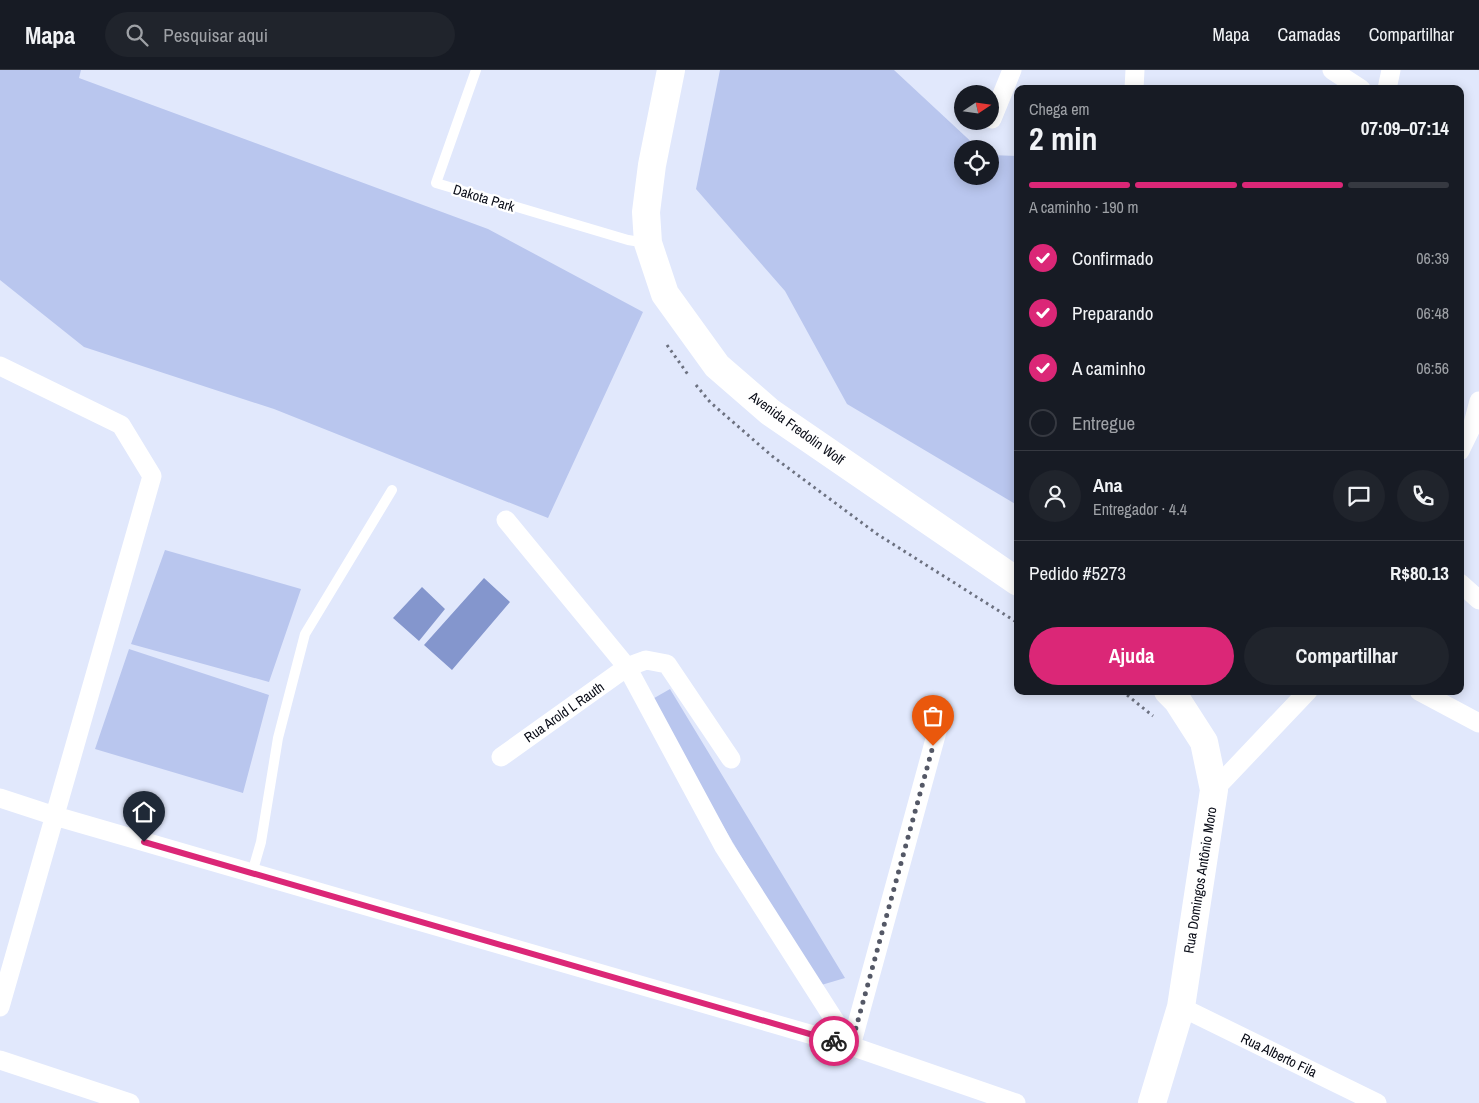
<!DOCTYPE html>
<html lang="pt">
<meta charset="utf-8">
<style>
:root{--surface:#171b24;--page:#20242c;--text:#f1f3f6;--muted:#9ea1a6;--line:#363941;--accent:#db2777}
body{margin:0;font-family:"Archivo Narrow",sans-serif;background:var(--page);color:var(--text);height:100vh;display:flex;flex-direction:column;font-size:19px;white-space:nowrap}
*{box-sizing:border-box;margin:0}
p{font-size:16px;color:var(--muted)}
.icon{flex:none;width:28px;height:28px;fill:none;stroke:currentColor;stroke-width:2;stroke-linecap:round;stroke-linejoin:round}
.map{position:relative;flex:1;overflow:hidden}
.panel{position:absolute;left:1014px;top:15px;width:450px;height:610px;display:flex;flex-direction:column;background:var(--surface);border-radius:10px;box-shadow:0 2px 12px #0003}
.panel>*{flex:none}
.needle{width:32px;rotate:77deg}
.buttons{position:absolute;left:954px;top:15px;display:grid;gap:10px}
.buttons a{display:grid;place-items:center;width:45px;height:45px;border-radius:50%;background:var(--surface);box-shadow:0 2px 12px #0003;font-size:25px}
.pin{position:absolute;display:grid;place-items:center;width:42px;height:42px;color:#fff;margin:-51px -21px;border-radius:50% 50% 50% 0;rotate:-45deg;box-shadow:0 0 5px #0007}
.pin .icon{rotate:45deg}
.courier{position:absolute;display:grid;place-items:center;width:50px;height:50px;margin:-25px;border:4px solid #db2777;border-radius:50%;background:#fff;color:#222;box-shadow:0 1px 6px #0007}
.summary em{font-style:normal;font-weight:700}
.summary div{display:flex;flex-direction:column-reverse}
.summary{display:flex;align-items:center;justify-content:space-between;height:85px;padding:0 15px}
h1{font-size:32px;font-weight:700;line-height:38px}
.bar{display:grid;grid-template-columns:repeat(4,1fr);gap:8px 5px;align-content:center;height:60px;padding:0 15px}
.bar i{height:6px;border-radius:4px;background:var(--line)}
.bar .current{background:var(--accent)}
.bar p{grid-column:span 4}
.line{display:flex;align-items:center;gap:12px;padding:0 15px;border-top:1px solid var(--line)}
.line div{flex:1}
.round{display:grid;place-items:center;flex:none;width:52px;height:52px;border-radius:26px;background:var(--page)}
ol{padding:0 15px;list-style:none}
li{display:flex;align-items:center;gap:15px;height:55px}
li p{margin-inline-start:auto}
li .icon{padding:5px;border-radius:50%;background:var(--accent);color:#fff;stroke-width:4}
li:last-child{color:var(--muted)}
li i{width:28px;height:28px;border:2px solid var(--line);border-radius:50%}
.primary-button{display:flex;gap:10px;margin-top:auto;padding:10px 15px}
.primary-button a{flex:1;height:58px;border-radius:30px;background:var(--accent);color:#fff;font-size:20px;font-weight:700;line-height:58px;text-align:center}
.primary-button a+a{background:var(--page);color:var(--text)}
header{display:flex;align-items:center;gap:30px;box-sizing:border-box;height:70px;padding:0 25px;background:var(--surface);border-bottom:1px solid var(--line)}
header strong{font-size:24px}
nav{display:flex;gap:28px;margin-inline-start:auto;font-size:18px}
.search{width:350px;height:45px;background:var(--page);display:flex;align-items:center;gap:12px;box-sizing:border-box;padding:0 18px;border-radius:28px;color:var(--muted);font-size:19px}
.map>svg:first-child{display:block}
.green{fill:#b9c6ee}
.water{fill:#8496cd}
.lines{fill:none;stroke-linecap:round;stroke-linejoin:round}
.path{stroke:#6c7180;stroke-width:3;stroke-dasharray:2.5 4;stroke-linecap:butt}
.service{stroke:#fff;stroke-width:10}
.minor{stroke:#fff;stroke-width:19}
.secondary{stroke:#fff;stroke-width:28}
.done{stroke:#545866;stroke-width:5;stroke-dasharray:0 9}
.route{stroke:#db2777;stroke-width:6}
.labels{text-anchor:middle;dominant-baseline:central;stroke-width:4.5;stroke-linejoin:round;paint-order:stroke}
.street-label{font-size:14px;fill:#080b16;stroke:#fff}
</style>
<header>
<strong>Mapa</strong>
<div class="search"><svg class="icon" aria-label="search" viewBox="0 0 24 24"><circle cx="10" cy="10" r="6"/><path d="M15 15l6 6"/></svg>Pesquisar aqui</div>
<nav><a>Mapa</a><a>Camadas</a><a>Compartilhar</a></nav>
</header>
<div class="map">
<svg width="1479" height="1033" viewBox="0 0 1479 1033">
<rect width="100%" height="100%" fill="#e1e8fc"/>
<path class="green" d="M 0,0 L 81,0 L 79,8 L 488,159 L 643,242 L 548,448 L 274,339 L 84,277 L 0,210 Z
M 720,0 L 894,0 L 979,79 L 962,79 L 962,106 L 990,106 L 990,85 L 1017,86 L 1017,435 L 847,334 L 785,221 L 696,119 Z
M 165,480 L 301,519 L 269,612 L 131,574 Z
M 129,579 L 269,625 L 243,723 L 95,679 Z
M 670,619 L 845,908 L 818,916 L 649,631 Z"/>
<path class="water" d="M 484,508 L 510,532 L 452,600 L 424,575 Z
M 422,517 L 445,539 L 419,571 L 393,548 Z"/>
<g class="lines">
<path class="path" d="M 667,275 L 689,306
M 696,315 L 710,332 L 772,386 L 877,464 L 1018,553
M 1122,621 L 1153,646"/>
<path class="service" d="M 476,0 L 436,113 L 628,170 L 647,173
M 252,803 L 261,772 L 278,668 L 305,564 L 392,420"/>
<path class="minor" d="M 1332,0 L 1361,19
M 1134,19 L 1135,0
M 1387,19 L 1391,0
M 992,49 L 1012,0
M 0,296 L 121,355 L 152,406 L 0,937
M 1460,381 L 1473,354 L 1479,331
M 506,450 L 627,597 L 724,777 L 851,976
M 1460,513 L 1479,530
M 1419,621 L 1479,653
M 501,687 L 627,597 L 646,590 L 667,594 L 731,689
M 1214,720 L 1308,621
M 0,728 L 55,746 L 851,976 L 1016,1033
M 1181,937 L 1377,1033
M 851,976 L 938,658
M 0,990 L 130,1033"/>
<path class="secondary" d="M 671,0 L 652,95 L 646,142 L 648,173 L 665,224 L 717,296 L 770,342 L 1018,512
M 1152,1033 L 1181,937 L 1214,720 L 1204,672 L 1177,630 L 1168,621"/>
</g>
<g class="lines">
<path class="done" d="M 834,971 L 851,976 L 933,676"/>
<path class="route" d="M 144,772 L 834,971"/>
</g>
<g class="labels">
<g class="street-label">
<text transform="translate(484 128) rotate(17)">Dakota Park</text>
<text transform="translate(797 358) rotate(36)">Avenida Fredolin Wolf</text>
<text transform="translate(564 642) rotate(-35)">Rua Arold L Rauth</text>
<text transform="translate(1200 810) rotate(-81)">Rua Domingos Antônio Moro</text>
<text transform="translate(1279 985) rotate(26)">Rua Alberto Fila</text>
</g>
</g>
</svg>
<div class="buttons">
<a><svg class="needle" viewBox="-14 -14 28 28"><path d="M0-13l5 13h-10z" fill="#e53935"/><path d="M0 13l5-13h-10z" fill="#9ea1a6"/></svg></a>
<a><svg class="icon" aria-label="locate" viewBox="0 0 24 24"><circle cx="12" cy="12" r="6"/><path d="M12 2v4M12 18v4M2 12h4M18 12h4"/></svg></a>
</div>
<div class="pin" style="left:933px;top:676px;background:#ea580c"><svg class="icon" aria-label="bag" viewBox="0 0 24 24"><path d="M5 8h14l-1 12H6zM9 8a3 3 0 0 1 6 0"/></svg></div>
<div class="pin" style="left:144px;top:772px;background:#1f2937"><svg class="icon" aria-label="home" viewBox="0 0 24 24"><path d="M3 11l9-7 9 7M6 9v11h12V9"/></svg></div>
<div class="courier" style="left:834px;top:971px"><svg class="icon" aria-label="bike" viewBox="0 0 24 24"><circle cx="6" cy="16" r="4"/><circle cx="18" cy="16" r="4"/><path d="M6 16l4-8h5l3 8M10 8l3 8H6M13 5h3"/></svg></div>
<section class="panel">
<div class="summary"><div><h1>2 min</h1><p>Chega em</p></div><em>07:09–07:14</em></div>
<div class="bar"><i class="current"></i><i class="current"></i><i class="current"></i><i></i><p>A caminho · 190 m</p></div>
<ol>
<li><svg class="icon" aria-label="check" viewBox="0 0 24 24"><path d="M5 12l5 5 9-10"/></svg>Confirmado<p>06:39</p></li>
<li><svg class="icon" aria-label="check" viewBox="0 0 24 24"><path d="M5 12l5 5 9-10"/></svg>Preparando<p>06:48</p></li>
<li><svg class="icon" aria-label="check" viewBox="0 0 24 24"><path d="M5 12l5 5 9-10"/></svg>A caminho<p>06:56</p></li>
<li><i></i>Entregue</li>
</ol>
<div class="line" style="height:90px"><a class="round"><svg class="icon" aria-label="person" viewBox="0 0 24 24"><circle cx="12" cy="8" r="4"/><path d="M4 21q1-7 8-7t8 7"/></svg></a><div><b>Ana</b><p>Entregador · 4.4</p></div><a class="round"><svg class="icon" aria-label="chat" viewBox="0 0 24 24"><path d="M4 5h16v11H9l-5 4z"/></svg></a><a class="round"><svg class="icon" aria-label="phone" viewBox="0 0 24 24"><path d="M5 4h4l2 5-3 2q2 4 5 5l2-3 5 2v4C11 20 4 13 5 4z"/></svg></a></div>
<div class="line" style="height:65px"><div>Pedido #5273</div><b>R$80.13</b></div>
<div class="primary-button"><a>Ajuda</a><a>Compartilhar</a></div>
</section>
</div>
